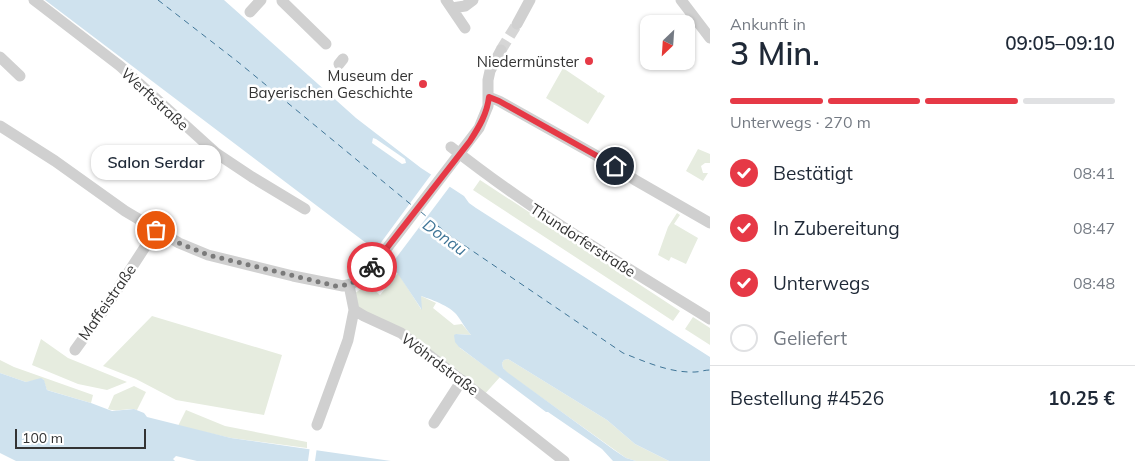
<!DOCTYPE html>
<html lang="de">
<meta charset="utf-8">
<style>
:root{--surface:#fff;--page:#f6f6f7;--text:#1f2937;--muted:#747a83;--line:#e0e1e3;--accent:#e63946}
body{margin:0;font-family:Mulish,sans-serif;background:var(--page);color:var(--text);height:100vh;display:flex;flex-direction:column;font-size:19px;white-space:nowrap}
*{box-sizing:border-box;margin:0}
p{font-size:16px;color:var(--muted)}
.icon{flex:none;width:28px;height:28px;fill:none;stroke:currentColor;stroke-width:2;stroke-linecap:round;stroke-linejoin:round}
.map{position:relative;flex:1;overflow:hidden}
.drawer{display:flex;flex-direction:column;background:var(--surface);width:425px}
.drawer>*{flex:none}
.needle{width:32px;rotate:205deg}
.fabs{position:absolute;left:640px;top:15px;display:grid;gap:10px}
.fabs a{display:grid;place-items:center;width:55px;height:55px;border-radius:10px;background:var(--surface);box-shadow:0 1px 4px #0004;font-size:25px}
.scale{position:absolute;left:15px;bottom:12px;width:131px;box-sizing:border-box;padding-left:5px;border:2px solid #333;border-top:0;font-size:14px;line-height:18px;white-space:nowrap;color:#333;-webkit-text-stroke:4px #fff;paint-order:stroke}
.pin{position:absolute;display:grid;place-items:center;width:42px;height:42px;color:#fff;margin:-21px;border:2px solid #fff;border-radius:50%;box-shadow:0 1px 5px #0007}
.courier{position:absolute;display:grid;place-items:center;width:50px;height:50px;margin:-25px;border:4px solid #e63946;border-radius:50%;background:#fff;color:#222;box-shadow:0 1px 6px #0007}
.bubble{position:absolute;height:35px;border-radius:15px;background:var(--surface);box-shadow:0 1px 4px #0004;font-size:16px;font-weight:600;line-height:35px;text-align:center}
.summary em{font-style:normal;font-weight:600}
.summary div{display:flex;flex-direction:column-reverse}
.summary{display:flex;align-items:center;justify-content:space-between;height:85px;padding:0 20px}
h1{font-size:32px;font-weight:600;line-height:38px}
.bar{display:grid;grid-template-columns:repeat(4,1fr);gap:8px 5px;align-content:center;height:60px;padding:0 20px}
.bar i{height:6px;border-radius:4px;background:var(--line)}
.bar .active{background:var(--accent)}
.bar p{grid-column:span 4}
.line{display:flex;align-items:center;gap:12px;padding:0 20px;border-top:1px solid var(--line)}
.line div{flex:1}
ol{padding:0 20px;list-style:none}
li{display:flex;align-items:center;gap:15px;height:55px}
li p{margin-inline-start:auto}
li .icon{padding:5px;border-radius:50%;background:var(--accent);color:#fff;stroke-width:4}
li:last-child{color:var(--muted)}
li i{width:28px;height:28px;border:2px solid var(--line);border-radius:50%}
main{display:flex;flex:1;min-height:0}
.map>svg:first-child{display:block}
.green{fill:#e6ecdf}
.water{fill:#cfe2ee}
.pier{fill:#fff}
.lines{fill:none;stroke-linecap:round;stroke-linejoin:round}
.ferry{stroke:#3f7597;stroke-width:1;stroke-dasharray:6 5;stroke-linecap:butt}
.minor-tunnel{stroke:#d6d6d6;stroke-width:11;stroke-dasharray:11 5.5;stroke-linecap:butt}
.minor{stroke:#d0d0d0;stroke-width:11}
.done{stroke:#7a7a7a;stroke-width:5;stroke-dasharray:0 9}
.route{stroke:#e63946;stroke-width:6}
.poi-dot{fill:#e63946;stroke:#fff;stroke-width:2}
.labels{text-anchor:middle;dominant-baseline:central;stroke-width:5;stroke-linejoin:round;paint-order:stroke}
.poi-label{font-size:15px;fill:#333;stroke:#fff;text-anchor:end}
.street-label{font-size:15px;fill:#333;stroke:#fff}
.water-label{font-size:16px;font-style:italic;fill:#3f7597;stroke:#fff}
</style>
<main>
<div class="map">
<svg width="710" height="461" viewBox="0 0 710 461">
<rect width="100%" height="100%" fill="#fff"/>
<path class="green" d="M 563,68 L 597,91 L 598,93 L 599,92 L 605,96 L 588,124 L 546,98 Z
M 698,149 L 710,154 L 710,163 L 705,163 L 701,166 L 703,173 L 708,173 L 703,181 L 686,171 Z
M 480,180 L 680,311 L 673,321 L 473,190 Z
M 677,213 L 680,215 L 674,224 L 698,238 L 686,264 L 671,257 L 669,261 L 658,255 L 668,227 Z
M 398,273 L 421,309 L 421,296 L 436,303 L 433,308 L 454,325 L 462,324 L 471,335 L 456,334 L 460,348 L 500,377 L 483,396 L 401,333 L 364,316 L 351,296 L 368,284 L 380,295 Z
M 152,316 L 282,355 L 264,415 L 176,400 L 136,379 L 103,366 Z
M 693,317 L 710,328 L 710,345 L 685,329 Z
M 41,339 L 68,358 L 127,382 L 107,390 L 78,384 L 32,365 Z
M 508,359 L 607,420 L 635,444 L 669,461 L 636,461 L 626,458 L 506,372 L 503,368 L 502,363 L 504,360 Z
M 0,360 L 14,367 L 93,395 L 91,403 L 47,390 L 43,379 L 26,382 L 0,373 Z
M 134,386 L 146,392 L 137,410 C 127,407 119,413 108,409 L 114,395 Z
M 186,410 L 225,426 L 307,442 L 307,448 L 231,438 L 178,426 Z"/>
<path class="water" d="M 45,0 L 224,0 L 356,118 L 421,168 L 464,196 L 469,203 L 476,208 L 710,357 L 710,461 L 669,461 L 635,444 L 607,420 L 508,359 L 504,360 L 502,363 L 503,368 L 507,372 L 614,450 L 626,458 L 636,461 L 613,461 L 602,449 L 548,412 L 546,412 L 459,347 L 455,342 L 454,335 L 456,334 L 471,335 C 466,329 463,324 459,318 C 453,307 433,300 421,296 L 422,310 L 392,265 L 374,249 Z
M 0,373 L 26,382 L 41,378 L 44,380 L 47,390 L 50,391 L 91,403 L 112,411 L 134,409 L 144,413 L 147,417 L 231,438 L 391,461 L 197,461 L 176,456 L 173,459 L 175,461 L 16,461 L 0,453 Z"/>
<path class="pier" d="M 373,138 L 376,139 L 405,159 L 406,163 L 402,164 L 372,143 Z
M 433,172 L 451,185 L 390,266 L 374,252 Z
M 310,446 L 317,447 L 315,461 L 308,461 Z"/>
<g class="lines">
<path class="ferry" d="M 158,0 L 238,62 L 414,207
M 421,212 L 449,235 L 623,353 C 646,362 670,373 695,372 C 700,372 704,370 710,370"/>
<path class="minor-tunnel" d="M 501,50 L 517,24"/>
<path class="minor" d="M 34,0 L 120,66 L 216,153 L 252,177 L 305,209
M 283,0 L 282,1 L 326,44
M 446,0 L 465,28
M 681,0 L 710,38
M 452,8 L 465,6 L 473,0
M 250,12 L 261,0
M 517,24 L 530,0
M 0,57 L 20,76
M 339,64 L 343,59
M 489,97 L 499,101 L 615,166 L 635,180 L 710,223
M 0,126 L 55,161 L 125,211 L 179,243 L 208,255 L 293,276 L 343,286 C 356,284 366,275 374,265 L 479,128 L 488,106 L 488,80 L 490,71 L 501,50
M 451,147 C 533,212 621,264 710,319
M 349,285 L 354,310 L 364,316 L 401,333 L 564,461
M 75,350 L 106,307 L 156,230
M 434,423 L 462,380
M 317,425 L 348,340 L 354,310"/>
</g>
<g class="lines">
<path class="done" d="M 156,230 L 179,243 L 208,255 L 336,286 C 351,286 363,278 372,267"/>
<path class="route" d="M 372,267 L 470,141 C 479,127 487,114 489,97 L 499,101 L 615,166"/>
</g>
<g class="poi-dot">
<circle cx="589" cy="61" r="5"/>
<circle cx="423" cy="84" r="5"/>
</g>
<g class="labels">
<g class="poi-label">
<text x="579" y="61">Niedermünster</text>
<text x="413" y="75">Museum der<tspan x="413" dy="17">Bayerischen Geschichte</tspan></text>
</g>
<g class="street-label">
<text transform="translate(155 99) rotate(42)">Werftstraße</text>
<text transform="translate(583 240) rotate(33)">Thundorferstraße</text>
<text transform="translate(107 302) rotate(-55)">Maffeistraße</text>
<text transform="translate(440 364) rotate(37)">Wöhrdstraße</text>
</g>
<g class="water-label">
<text transform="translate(445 237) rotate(36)">Donau</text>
</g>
</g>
</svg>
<div class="fabs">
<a><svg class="needle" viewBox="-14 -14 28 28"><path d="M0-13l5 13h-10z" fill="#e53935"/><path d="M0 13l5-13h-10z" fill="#747a83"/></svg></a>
</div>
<div class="scale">100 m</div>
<div class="pin" style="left:156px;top:230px;background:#ea580c"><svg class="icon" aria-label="bag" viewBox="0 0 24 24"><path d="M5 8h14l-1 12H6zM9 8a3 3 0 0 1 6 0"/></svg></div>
<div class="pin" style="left:615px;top:166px;background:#1f2937"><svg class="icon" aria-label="home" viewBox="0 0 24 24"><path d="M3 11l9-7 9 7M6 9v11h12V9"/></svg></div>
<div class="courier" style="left:372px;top:267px"><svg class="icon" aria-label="bike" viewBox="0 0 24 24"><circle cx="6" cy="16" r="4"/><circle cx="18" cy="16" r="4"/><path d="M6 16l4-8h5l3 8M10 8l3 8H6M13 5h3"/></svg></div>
<div class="bubble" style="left:91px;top:145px;width:130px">Salon Serdar</div>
</div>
<section class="drawer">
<div class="summary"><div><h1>3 Min.</h1><p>Ankunft in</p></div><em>09:05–09:10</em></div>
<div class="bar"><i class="active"></i><i class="active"></i><i class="active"></i><i></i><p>Unterwegs · 270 m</p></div>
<ol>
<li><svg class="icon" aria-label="check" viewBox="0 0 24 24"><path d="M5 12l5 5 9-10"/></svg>Bestätigt<p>08:41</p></li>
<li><svg class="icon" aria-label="check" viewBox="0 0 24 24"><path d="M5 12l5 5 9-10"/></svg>In Zubereitung<p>08:47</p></li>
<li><svg class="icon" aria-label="check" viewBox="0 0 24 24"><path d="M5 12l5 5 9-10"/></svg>Unterwegs<p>08:48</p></li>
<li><i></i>Geliefert</li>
</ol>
<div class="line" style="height:65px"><div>Bestellung #4526</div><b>10.25 €</b></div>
</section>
</main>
